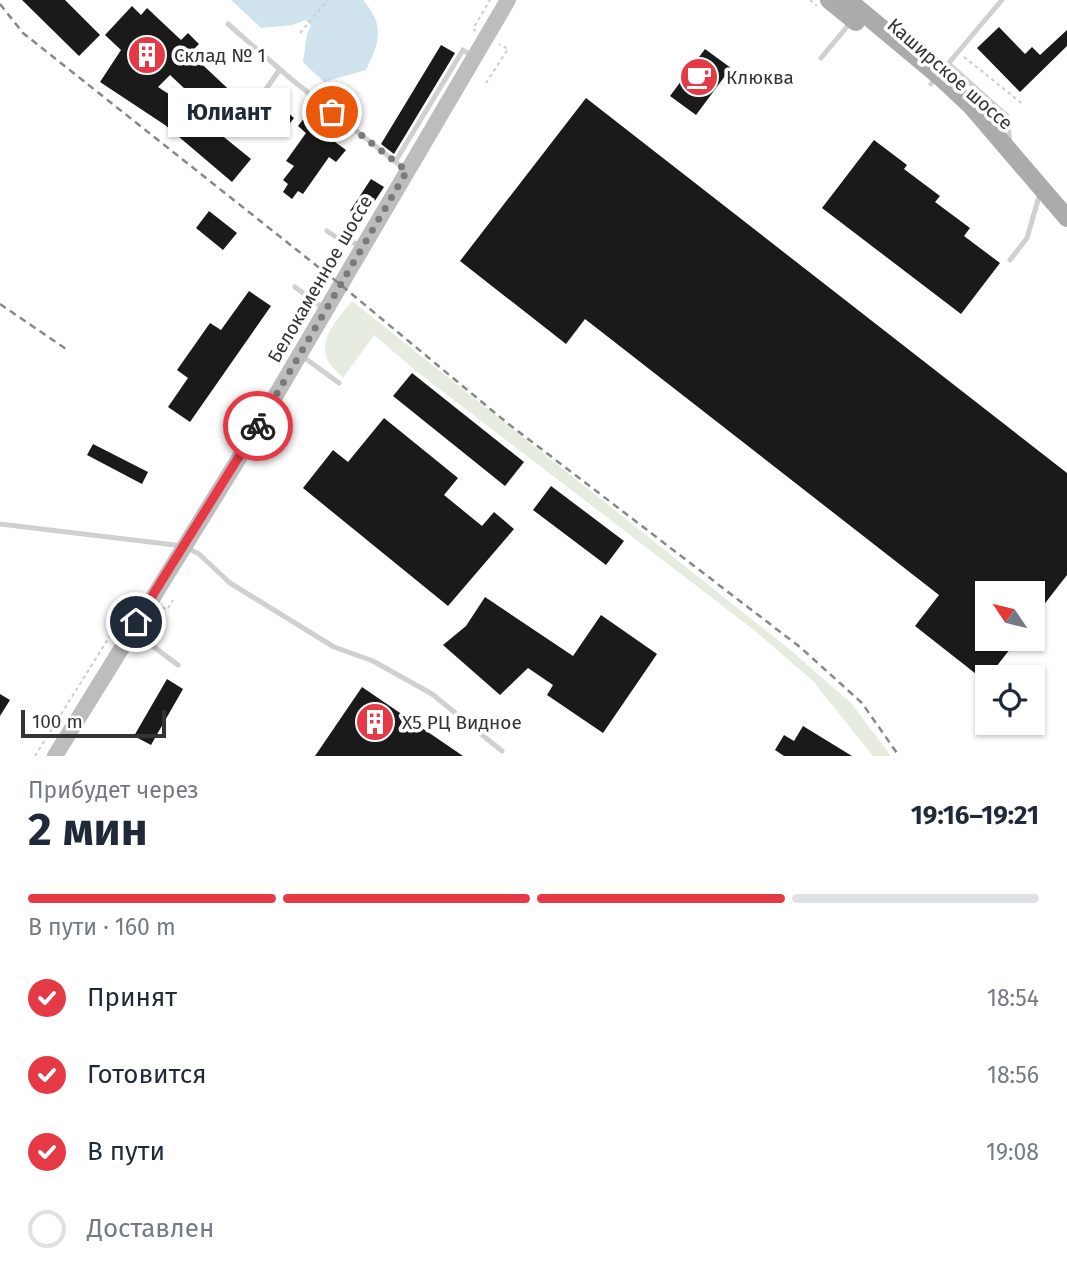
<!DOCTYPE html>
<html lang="ru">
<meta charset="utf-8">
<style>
:root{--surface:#fff;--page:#f6f6f7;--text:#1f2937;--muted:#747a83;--line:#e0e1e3;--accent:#e63946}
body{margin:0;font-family:"Fira Sans",sans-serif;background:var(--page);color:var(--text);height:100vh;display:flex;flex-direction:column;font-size:26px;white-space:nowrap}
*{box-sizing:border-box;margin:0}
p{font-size:23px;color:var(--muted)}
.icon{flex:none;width:38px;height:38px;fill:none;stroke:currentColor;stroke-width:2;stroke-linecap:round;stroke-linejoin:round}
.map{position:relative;height:756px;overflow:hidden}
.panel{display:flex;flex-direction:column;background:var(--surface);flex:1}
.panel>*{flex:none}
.needle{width:46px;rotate:305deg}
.tools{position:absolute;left:975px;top:581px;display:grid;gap:14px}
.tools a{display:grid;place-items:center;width:70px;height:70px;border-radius:0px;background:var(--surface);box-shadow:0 2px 5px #0004;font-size:35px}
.scale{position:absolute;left:21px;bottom:18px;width:145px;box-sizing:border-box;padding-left:7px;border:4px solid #333;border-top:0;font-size:19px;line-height:24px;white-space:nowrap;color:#333;-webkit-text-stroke:5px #fff;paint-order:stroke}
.pin{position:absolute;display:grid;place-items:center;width:60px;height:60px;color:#fff;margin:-30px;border:4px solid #fff;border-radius:50%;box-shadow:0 2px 7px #0007}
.courier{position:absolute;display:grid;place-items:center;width:70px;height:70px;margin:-35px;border:5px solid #e63946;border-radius:50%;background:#fff;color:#222;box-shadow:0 2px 9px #0007}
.bubble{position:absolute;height:49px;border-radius:0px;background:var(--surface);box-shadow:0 2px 5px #0004;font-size:23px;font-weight:700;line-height:49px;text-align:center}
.overview em{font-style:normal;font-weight:700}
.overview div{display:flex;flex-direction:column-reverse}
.overview{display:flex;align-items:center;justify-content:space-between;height:119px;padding:0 28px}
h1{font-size:46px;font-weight:700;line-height:52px}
.bar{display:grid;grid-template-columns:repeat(4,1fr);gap:10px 7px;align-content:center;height:84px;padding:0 28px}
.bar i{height:9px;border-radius:5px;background:var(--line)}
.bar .active{background:var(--accent)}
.bar p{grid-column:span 4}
ol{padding:0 28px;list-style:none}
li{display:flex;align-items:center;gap:21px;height:77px}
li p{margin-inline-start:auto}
li .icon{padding:7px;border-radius:50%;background:var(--accent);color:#fff;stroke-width:4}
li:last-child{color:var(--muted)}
li i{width:38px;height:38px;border:4px solid var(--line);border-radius:50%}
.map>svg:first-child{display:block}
.green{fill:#e6ecdf}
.water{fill:#cfe2ee}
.building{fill:#1a1a1a;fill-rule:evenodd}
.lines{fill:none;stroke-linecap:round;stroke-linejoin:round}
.path{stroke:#cdcdcd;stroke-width:2;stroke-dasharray:3.5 3.5;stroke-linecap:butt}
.lane{stroke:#d0d0d0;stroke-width:5}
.secondary{stroke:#bdbdbd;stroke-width:16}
.primary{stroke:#ababab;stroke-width:18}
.rail{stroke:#888;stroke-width:2.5;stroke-dasharray:7 5;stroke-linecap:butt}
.done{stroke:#7a7a7a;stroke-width:7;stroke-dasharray:0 12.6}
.route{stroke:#e63946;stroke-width:9}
.labels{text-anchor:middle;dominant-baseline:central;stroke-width:7;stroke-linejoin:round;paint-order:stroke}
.poi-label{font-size:19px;fill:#333;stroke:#fff;text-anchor:start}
.street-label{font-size:19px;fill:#333;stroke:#fff}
</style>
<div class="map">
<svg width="1067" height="756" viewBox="0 0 1067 756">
<rect width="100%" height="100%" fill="#fff"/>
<path class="green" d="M 352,301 L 788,648 L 851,703 L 891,756 L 873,756 L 813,681 L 754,630 L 416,371 L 374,335 L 343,378 C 338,373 331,367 328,361 C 317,339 339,317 352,301 Z"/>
<path class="water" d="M 231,0 L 363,0 C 385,26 380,41 366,70 L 324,82 L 303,62 L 307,34 L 311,25 L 305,20 L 293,25 L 261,28 Z"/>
<path class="building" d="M 22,0 L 65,0 L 100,35 L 79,56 Z
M 132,6 L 141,15 L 147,8 L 181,40 L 188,33 L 199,44 L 190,53 L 240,100 L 224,115 L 214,129 L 251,159 L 232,182 L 165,125 L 100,82 L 121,50 L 105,35 ZM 170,75 L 215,117 L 211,122 L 158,87 Z
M 999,27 L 1025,54 L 1032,47 L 1040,55 L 1067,30 L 1067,46 L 1020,92 L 977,48 Z
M 441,45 L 455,53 L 394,154 L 381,144 Z
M 705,49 L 731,68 L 696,115 L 670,96 Z
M 270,97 L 294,118 L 283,132 L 258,110 Z
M 586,98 L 1067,473 L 1067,575 L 1032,620 L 1032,593 L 987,593 L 987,639 L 1018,639 L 985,681 L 915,626 L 939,595 L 585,319 L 566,344 L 460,261 Z
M 305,117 L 313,124 L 312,125 L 346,150 L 336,162 L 329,157 L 303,194 L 298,191 L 292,199 L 283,192 L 288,184 L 283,180 L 294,166 L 286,161 L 306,133 L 298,126 Z
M 874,140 L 907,165 L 904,169 L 940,196 L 935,202 L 970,228 L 964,236 L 1000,263 L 961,314 L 822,208 Z
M 371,179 L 384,187 L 363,219 L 350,211 Z
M 209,211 L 237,233 L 223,250 L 196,228 Z
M 249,291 L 271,306 L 190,422 L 168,407 L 188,378 L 177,370 L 210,323 L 221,330 Z
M 412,373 L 524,462 L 505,486 L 393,396 Z
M 384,418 L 458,478 L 444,495 L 482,526 L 494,512 L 514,529 L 448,606 L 303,488 L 333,450 L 348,462 Z
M 93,444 L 148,472 L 142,484 L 87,455 Z
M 551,486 L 624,541 L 606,565 L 533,510 Z
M 485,597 L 573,656 L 601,615 L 657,654 L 603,733 L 547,695 L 553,685 L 528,668 L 500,695 L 443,645 L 466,626 Z
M 167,679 L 183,689 L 151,745 L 134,736 Z
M 362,687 L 463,756 L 315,756 Z
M 0,694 L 10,700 L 0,716 Z
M 803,726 L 852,756 L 784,756 L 775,750 L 784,735 L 794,741 Z"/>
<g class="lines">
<path class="path" d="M 810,0 L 817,6
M 476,31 L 473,29 L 490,0
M 300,33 L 328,0
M 964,57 L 1024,105
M 486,83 L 508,49 L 499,44
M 315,292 L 344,251
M 163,607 L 167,610 L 173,600
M 35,756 L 138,591 L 140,593"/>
<path class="lane" d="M 228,24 L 291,79 L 407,171
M 821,58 L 850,23
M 949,64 L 1007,116 L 1010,144
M 931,84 L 1002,0
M 228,118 L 240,126 L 280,69
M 395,162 L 463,50 L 473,57
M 327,231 L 343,242 L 363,244
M 1010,260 L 1027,238 L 1040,193
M 295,287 L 323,308
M 302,356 L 339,383
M 0,524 L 183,546 L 199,554 L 230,583 L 334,647 L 373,661 L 432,694 L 502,751
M 134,632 L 178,665"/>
<path class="secondary" d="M 55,756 L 236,463 L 508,0"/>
<path class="primary" d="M 829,0 L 856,22
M 848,0 L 939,76 L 971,106 L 1067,218"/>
<path class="rail" d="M 0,4 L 23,33 L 341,285 L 506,422 L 800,647 L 862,703 L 899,756
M 0,304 L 66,349"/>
</g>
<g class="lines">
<path class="done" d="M 258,426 L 407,171 L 332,112"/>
<path class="route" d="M 136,622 L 258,426"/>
</g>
<defs>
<symbol id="building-disc" viewBox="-11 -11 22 22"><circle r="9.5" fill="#e63946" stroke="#fff"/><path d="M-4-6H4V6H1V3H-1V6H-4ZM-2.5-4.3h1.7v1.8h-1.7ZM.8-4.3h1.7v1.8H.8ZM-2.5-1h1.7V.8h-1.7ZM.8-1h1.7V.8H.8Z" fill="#fff"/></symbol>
<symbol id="cafe-disc" viewBox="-11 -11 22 22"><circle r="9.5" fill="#e63946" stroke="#fff"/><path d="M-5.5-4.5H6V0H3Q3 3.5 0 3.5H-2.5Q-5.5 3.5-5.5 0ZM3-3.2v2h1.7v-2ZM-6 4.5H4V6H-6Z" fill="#fff"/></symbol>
</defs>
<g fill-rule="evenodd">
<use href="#building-disc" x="125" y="33" width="44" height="44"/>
<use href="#cafe-disc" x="677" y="55" width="44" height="44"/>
<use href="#building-disc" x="353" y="700" width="44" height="44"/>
</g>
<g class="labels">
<g class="poi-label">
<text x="174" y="55">Склад № 1</text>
<text x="726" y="77">Клюква</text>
<text x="402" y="722">X5 РЦ Видное</text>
</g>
<g class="street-label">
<text transform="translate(950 74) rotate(41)">Каширское шоссе</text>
<text transform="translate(320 279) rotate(-60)">Белокаменное шоссе</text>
</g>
</g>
</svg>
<div class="tools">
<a><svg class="needle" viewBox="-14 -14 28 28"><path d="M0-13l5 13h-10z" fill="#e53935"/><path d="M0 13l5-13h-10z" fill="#747a83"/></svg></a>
<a><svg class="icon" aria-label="locate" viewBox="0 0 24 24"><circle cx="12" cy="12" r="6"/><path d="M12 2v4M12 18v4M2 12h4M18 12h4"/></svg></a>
</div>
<div class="scale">100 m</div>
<div class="pin" style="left:332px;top:112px;background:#ea580c"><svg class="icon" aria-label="bag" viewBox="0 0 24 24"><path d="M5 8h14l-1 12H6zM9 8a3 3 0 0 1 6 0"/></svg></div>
<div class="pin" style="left:136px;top:622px;background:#1f2937"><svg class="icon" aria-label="home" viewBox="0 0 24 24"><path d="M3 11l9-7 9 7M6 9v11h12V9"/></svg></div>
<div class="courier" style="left:258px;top:426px"><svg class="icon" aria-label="bike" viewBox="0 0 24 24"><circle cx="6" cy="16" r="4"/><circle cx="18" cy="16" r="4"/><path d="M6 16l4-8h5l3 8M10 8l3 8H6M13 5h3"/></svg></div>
<div class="bubble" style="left:168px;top:88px;width:122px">Юлиант</div>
</div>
<section class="panel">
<div class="overview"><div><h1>2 мин</h1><p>Прибудет через</p></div><em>19:16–19:21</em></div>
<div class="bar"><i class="active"></i><i class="active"></i><i class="active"></i><i></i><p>В пути · 160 m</p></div>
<ol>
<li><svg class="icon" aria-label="check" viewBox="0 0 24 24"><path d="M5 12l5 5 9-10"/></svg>Принят<p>18:54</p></li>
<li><svg class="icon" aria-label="check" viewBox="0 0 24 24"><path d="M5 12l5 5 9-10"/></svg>Готовится<p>18:56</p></li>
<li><svg class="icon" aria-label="check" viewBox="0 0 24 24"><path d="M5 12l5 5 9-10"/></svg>В пути<p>19:08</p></li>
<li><i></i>Доставлен</li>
</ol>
</section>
